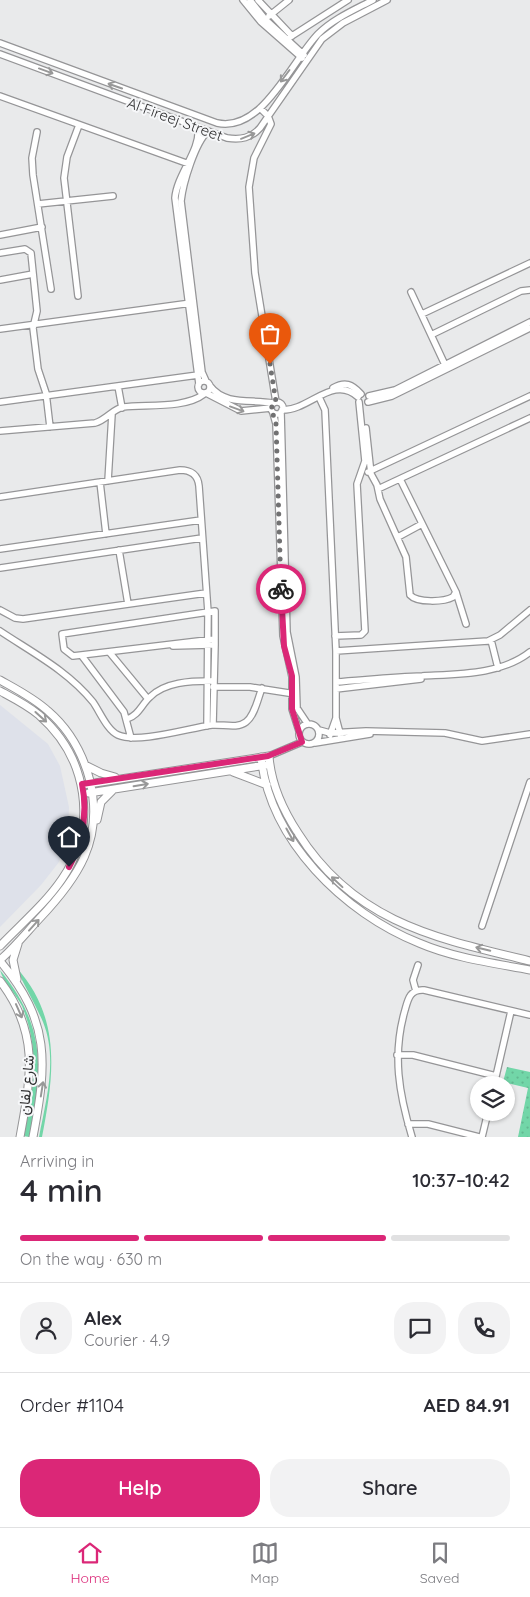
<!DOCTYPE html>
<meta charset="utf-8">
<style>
:root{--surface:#fff;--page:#f2f2f3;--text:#2b2b33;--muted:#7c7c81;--line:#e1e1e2;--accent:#db2777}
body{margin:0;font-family:Quicksand,Vazirmatn,sans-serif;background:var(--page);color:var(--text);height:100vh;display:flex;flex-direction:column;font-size:19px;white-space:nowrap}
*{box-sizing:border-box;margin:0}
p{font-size:16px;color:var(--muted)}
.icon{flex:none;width:28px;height:28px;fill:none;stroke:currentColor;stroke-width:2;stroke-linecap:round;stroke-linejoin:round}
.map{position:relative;height:1137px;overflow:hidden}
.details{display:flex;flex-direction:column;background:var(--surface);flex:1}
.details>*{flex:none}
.fabs{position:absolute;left:470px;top:1076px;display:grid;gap:10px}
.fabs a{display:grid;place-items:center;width:45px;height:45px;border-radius:50%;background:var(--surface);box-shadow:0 1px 4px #0004;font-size:25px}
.pin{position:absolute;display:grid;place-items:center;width:42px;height:42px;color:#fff;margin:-51px -21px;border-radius:50% 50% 50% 0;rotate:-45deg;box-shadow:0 0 5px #0007}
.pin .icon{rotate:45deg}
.courier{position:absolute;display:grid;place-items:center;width:50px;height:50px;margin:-25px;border:4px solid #db2777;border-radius:50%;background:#fff;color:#222;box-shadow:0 1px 6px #0007}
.summary em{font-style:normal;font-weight:600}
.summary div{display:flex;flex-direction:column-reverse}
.summary{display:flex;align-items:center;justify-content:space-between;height:85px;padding:0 20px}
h1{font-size:32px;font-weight:600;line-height:38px}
.bar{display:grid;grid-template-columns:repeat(4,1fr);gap:8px 5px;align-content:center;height:60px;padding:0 20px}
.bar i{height:6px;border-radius:4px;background:var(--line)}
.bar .selected{background:var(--accent)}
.bar p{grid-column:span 4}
.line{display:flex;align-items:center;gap:12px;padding:0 20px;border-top:1px solid var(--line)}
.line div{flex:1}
.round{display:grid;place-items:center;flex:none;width:52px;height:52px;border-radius:20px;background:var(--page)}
.button{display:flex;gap:10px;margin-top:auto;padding:10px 20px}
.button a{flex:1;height:58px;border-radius:20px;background:var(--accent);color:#fff;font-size:20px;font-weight:600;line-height:58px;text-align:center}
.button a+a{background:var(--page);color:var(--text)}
.tabs{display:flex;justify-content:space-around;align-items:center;height:70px;border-top:1px solid var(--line);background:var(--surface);font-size:14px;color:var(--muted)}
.tabs a{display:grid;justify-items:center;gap:2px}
.tabs .selected{color:var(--accent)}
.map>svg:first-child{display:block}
.built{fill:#dee1ea}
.park{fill:url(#park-dots)}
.garden{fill:#72d6a8}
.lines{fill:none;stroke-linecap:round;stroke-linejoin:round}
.minor-casing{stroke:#959597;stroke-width:8}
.tertiary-casing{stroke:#959597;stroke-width:9}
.minor{stroke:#fff;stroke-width:5.5}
.tertiary{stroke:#fff;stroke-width:7}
.oneway{stroke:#989898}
.done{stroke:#717172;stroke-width:5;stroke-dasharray:0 9}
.route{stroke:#db2777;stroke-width:6}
.labels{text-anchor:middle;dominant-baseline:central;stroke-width:4;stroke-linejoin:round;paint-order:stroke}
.street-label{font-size:15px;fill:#303031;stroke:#f6f7f9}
</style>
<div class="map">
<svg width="530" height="1137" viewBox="0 0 530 1137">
<defs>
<pattern id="park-dots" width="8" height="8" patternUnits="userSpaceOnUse" patternTransform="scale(1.25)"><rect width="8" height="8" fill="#72d6a8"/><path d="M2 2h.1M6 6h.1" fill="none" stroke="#63b891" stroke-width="1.8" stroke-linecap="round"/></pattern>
</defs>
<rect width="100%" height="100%" fill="#e9eaeb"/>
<path class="built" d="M 0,705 L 48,744 L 60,766 L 69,807 L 68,829 L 59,862 L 41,885 L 0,927 Z"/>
<path class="park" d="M 507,1067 L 530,1072 L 530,1137 L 518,1137 L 528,1088 L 503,1082 Z"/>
<path class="garden" d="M 16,967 C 62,1018 54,1075 42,1137 L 39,1137 C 46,1100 58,1059 43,1022 C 35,1003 24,986 16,967 Z
M 0,970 C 46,1026 43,1070 29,1137 L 24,1136 C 33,1089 41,1053 22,1006 C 16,994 3,982 0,970 Z"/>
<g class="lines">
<defs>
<path id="minor" d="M 243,0 L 261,22 L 302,58
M 250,0 L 265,19 L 304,55
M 258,0 L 292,36
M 269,16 L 289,0
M 284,41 L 348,0
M 0,43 L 217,123 C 262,133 291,62 318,34 C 333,19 354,10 373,0
M 0,54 L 227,138 C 241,140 251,138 260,128 L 322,39 L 343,23 L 387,0
M 0,96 L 189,164
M 260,108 L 268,116 L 271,124 L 254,158 L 249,187 L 255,273 L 276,402
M 198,128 C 201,150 177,174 175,198 L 199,384
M 37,132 L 32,158 L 33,175 L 51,289
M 38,204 L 113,196
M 0,235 L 42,227
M 0,253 L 25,249 L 31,253 L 37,311 L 33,328 L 38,369 L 46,393 L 50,427
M 0,280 L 33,274
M 411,292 L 446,367
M 78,296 L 64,178 L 67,157 L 79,125
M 422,314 L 530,263
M 0,329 L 191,303
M 431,335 L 521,291 L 530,290
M198 387a6 6 0 1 1 12 0a6 6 0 1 1-12 0Z
M 206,381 L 202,372 L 181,201 C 183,183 195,143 208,131
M 118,386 L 122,408
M 210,386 C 225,406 252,399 273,403
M 333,388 C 345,381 352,384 361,394
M 206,393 L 241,411 L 271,408
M 369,396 L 395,390 L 530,322
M 319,397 L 325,410 L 336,651 L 336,718 L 341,737
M 0,402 L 198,375
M 368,402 L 392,396 L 530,328
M271 408a6 6 0 1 1 12 0a6 6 0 1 1-12 0Z
M 282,410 C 309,411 333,374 358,397
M 281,412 L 287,632 L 296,677 L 297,708 L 307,723
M 273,413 L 276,424 L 283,636 L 292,677 L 292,709 L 299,731
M 366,428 L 371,474 L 377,485 L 380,499 L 406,557 L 410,595 C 417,603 444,602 453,597 L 456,592
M 0,431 L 95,423 C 106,420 113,409 123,407 C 145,404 185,409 204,394
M 368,472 L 530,396
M 400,479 L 456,592 L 466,624
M 108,481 L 112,414
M 100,482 L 106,534
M 378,489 L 530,418
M 0,497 L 180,470 C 191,470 198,475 199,486 L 208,612 L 207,726
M 398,537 L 422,524
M 0,549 L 201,520
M 119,550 L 128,604
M 0,568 L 202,538
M 0,610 L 15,618 L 23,619 L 206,593
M 0,631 C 33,653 68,671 93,702 C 100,712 107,730 118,735 C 138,744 189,728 212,725 C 223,724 237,729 246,722 C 255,715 258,698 262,688
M 335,636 L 361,635 L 365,631 L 357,484 L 365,461 L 359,402
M 491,640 L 498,668
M 173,646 L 211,645
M 336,651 L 488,641 L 500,635 L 530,610
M 110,653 L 148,699
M 82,656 L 124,712 L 131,738
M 336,682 C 365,680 393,677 422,676 C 457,674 501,675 530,652
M 213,687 L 250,687 L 295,694
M 336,689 L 421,679
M 127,719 C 139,715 141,705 150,697 C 165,682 190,681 211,681
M299 734a10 10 0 1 1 20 0a10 10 0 1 1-20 0Z
M 213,725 L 215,645 L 215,611 L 62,634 L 64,649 L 73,656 L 215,639
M 319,730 L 330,733 L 366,731 L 445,733 L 482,741 L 530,734
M 330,735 L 336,718
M 315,743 L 370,734
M 269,756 L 302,742
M 482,926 L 530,782
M 416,991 L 413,980 L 418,965
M 397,1055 L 413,1055 L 496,1076
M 494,1085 L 511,1011
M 408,1124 L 428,1124 L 479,1137
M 412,1137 C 399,1094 392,1055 405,1010 C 408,999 410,989 424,990 L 530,1015
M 482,1137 L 488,1112"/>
<path id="tertiary" d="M 0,680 C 16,689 34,698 48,711 C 69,729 83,754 90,781 C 104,840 78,878 39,919 C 26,933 14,948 0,960
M 0,691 C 13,698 27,705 39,715 C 87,757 99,825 62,879 C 45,904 21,924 0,946
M 261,757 C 270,841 344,913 419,943 C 454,958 493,963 530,970
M 85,765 L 101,773 L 115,777
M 233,772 L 267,785
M 82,785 L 269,756 C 271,784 283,810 298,833 C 354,922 435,938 530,961
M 89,793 L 266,765
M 97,820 L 101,802 L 112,791
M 0,961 C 51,1022 47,1063 33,1137
M 17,979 L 13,960 L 18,944
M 0,981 C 40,1033 31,1077 20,1137"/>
</defs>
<use href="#minor" class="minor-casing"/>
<use href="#tertiary" class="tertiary-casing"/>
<use href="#minor" class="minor"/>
<use href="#tertiary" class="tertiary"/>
</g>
<defs><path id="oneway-shaft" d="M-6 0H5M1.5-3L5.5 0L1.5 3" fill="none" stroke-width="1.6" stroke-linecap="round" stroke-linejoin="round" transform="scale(1.25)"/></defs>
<g class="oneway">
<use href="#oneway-shaft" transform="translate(46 71) rotate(20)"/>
<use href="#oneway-shaft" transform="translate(285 76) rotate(127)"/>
<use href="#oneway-shaft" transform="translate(115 86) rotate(-161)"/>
<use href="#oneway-shaft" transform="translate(248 136) rotate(-22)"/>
<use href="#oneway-shaft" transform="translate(237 409) rotate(20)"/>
<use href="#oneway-shaft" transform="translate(41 717) rotate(42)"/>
<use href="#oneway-shaft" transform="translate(141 785) rotate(-9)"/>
<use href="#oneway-shaft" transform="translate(290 835) rotate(61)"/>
<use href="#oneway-shaft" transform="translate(337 882) rotate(-137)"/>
<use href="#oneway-shaft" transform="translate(34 925) rotate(-48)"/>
<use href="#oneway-shaft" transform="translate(483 949) rotate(-166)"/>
<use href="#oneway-shaft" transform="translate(19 1011) rotate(66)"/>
<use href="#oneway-shaft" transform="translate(42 1089) rotate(-81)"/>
</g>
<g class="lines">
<path class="done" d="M 270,364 L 276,402 L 271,408 L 276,424 L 281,589"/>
<path class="route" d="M 69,867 C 82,842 88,813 82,784 L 268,756 L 302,742 L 292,709 L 292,676 L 284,646 L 281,589"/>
</g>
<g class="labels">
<g class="street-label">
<text transform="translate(175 119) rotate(20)">Al Fireej Street</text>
<text transform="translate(26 1085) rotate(-85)">شارع لفان</text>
</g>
</g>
</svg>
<div class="fabs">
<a><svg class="icon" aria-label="layers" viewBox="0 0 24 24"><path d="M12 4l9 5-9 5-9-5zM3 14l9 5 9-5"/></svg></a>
</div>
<div class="pin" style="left:270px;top:364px;background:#ea580c"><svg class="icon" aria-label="bag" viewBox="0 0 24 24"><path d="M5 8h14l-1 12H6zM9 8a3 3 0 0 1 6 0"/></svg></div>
<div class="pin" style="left:69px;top:867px;background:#1f2937"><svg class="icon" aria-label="home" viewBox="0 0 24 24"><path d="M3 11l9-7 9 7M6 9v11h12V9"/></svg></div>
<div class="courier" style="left:281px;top:589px"><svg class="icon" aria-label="bike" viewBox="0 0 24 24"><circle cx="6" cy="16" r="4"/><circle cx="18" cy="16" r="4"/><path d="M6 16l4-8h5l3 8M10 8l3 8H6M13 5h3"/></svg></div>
</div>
<section class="details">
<div class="summary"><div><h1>4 min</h1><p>Arriving in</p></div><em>10:37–10:42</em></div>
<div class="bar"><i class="selected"></i><i class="selected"></i><i class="selected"></i><i></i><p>On the way · 630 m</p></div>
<div class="line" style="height:90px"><a class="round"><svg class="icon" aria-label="person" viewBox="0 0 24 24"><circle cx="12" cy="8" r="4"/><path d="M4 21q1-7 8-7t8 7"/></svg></a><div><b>Alex</b><p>Courier · 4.9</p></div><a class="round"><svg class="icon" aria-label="chat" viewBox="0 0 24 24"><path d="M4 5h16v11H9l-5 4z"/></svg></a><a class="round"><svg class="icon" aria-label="phone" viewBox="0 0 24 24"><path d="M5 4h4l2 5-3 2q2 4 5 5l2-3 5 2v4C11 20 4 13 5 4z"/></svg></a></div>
<div class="line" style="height:65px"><div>Order #1104</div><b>AED 84.91</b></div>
<div class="button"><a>Help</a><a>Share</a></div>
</section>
<nav class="tabs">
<a class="selected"><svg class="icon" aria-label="home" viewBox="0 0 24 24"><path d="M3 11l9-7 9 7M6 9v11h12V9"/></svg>Home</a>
<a><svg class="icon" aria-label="map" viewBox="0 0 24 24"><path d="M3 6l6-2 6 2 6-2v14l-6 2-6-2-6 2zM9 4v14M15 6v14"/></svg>Map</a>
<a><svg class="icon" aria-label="saved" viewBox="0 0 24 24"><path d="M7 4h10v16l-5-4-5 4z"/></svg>Saved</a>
</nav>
